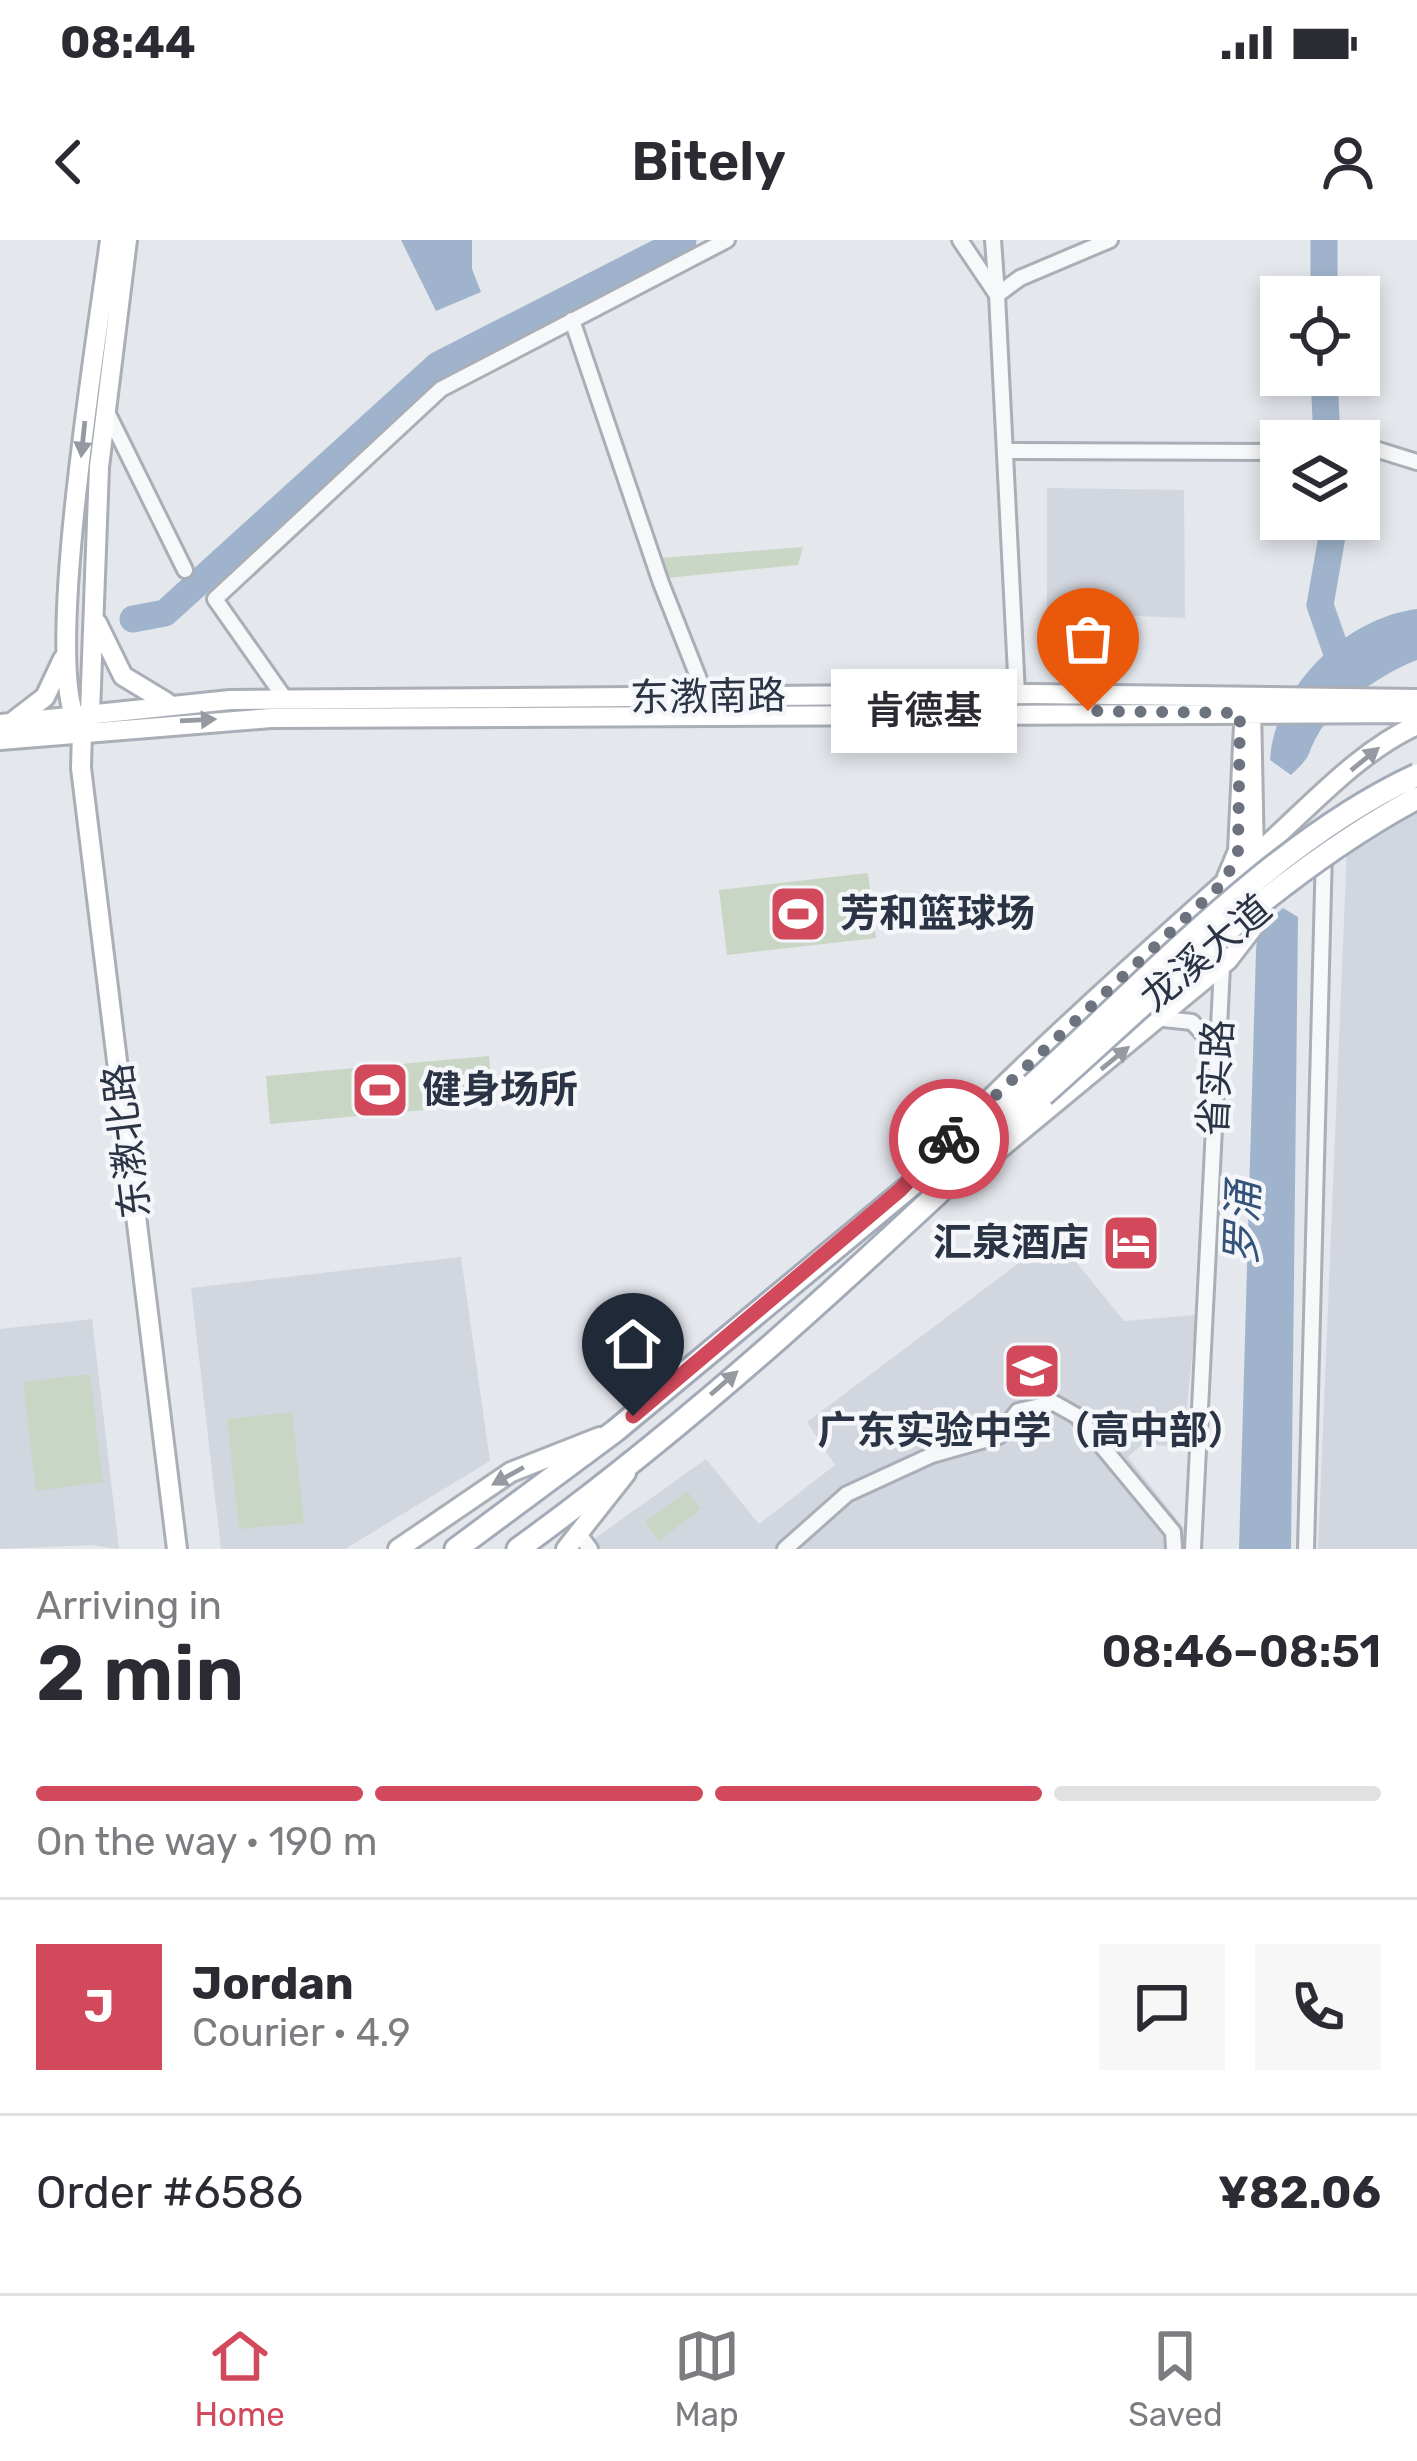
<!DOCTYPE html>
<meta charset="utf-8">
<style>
:root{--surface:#fff;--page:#f7f7f7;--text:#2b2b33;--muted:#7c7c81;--line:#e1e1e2;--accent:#d1495b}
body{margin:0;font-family:Rubik,"Noto Sans SC",sans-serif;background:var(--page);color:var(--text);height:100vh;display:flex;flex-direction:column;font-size:45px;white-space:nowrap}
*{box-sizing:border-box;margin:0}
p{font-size:39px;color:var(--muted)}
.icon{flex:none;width:66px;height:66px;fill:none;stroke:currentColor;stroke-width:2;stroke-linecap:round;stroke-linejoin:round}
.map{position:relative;height:1309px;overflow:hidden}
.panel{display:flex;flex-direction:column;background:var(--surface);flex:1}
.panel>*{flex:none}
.controls{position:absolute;left:1260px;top:36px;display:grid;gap:24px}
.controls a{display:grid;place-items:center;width:120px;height:120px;border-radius:0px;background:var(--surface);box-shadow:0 6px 18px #0003;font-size:60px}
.pin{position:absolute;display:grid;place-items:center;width:102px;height:102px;color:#fff;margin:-123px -51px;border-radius:50% 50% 50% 0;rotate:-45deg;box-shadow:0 0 12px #0007}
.pin .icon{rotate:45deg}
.courier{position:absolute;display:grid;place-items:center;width:120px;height:120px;margin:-60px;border:9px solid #d1495b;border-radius:50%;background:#fff;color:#222;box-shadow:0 3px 15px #0007}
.bubble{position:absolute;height:84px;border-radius:0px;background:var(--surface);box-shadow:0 6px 18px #0003;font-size:39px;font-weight:600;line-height:84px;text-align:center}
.summary em{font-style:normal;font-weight:600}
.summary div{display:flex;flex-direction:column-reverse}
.summary{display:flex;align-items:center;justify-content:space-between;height:204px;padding:0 36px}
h1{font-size:78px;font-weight:600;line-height:90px}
.bar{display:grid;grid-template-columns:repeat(4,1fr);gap:18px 12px;align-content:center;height:144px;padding:0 36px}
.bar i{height:15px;border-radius:9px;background:var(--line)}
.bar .selected{background:var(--accent)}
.bar p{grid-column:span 4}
.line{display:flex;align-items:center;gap:30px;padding:0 36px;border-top:3px solid var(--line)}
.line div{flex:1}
.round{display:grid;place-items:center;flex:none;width:126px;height:126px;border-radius:0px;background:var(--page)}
.status{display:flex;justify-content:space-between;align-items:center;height:84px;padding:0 60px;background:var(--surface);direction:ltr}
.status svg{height:33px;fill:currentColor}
header{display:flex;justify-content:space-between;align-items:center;height:156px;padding:0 36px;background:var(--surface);font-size:54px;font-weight:600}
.dock{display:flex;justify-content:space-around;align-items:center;height:168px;border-top:3px solid var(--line);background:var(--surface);font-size:33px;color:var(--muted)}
.dock a{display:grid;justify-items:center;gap:6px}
.dock .selected{color:var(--accent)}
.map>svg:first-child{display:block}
.built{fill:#d2d6de}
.green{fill:#c9d6c5}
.water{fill:#9fb4cc}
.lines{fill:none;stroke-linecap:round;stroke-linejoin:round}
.river{stroke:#9fb4cc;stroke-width:27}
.street-casing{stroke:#a9aeb7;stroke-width:20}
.secondary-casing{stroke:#a9aeb7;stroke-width:24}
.primary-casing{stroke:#a3abb8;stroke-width:27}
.street{stroke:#f7f8fa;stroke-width:14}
.secondary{stroke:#fff;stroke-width:18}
.primary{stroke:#fff;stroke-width:21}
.primary-bridge-casing{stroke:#a3abb8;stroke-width:27;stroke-linecap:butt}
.primary-bridge{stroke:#fff;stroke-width:21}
.oneway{fill:#959aa2}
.done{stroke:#6c737f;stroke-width:12;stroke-dasharray:0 21.6}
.route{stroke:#d1495b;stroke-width:15}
.labels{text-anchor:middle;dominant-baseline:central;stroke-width:9;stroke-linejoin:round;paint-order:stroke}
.street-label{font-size:39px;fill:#2b3445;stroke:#f4f6f9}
.poi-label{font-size:39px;font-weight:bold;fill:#2b3445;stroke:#f4f6f9;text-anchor:start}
.water-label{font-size:42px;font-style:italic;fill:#34527a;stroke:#f4f6f9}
</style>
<div class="status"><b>08:44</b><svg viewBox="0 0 49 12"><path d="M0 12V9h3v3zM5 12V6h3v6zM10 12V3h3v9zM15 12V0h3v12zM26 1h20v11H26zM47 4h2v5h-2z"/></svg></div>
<header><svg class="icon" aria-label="back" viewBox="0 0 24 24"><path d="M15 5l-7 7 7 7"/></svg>Bitely<svg class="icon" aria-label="person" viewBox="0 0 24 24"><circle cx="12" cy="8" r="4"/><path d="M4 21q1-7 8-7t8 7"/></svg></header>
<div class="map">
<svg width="1417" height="1309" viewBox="0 0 1417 1309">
<rect width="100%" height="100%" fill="#e4e7ec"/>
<path class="built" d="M 1047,248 L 1184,250 L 1185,378 L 1047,372 Z
M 1417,564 L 1417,1309 L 1318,1309 L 1347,607 Z
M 1055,996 L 1124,1081 L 1196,1075 L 1183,1207 L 1142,1204 L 1128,1217 L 1186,1291 L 1185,1309 L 580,1309 L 706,1219 L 759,1284 L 835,1225 L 807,1182 Z
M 461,1017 L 490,1221 L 345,1309 L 221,1309 L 191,1048 Z
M 92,1079 L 119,1309 L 92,1305 L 0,1309 L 0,1089 Z"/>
<path class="green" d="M 803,307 L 798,325 L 667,338 L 660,318 Z
M 868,633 L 876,698 L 727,715 L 719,650 Z
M 489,816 L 493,864 L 270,884 L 266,836 Z
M 90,1134 L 103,1242 L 36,1251 L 23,1142 Z
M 292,1172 L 304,1283 L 239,1289 L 227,1179 Z
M 687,1251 L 701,1269 L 659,1301 L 645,1282 Z"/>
<path class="water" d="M 401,0 L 472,0 L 472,29 L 481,52 L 436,71 Z
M 1417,369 L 1417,420 C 1387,431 1333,466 1317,496 C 1305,518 1314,513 1291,535 L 1270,520 C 1275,447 1345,378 1417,369 Z
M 1283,668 L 1298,677 L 1291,1309 L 1239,1309 L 1256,710 L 1258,690 Z"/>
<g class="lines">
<path class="river" d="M 1324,0 L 1324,57
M 1324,135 L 1327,201
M 1335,279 L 1320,365 L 1343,431
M 133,379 L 165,373 L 438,125 L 683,0"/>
<defs>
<path id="street" d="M 960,0 L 997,55 L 1017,454
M 993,0 L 997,55
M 997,55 L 1020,38 L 1110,0
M 572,80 L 661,343 L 706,457
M 107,172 L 185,330
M 1359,204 L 1417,222
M 1005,211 L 1281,212
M 286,460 L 215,359 L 441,149 L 727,0
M 1164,779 L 1192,782 L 1217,809
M 579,1294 L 590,1309
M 785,1309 L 847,1254 L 932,1215 L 999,1196 L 1018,1171 L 1054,1163 L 1077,1176 L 1173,1292 L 1174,1309
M 1193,1309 L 1222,727
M 1306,1309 L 1324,611"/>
<path id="secondary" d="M 127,0 L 99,227 L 90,473 L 82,492 L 81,528 L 177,1309
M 97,383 L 123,436 L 166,462
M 1251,467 L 1254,619
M 15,480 L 45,457 L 63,419
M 77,483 C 43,418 99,87 110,0
M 0,484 L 230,460 L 1033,454 L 1417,459
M 0,500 L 271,478 L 1417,473
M 1227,637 L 1238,611 L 1245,464
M 929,920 C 1034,812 1147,712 1259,612 C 1308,569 1357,512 1417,485
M 985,921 L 1228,720 L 1255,685 L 1255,659
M 398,1309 L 511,1232 L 600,1197
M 566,1309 L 626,1233"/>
<path id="primary" d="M 456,1309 L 615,1191 L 1032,845
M 518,1309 C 705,1174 875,1013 1043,855"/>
</defs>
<use href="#street" class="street-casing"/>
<use href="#secondary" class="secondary-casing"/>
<use href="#primary" class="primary-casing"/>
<use href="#street" class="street"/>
<use href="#secondary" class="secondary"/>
<use href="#primary" class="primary"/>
<defs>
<path id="primary-bridge" d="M 1032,845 C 1148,740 1274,601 1417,535
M 1043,855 C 1161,750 1277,633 1417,558"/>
</defs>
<use href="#primary-bridge" class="primary-bridge-casing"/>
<use href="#primary-bridge" class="primary-bridge"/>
</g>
<defs><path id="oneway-solid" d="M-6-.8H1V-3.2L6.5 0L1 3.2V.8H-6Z" transform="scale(3)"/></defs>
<g class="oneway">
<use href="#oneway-solid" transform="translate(83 199) rotate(96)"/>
<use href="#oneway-solid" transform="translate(198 480) rotate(-3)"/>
<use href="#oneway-solid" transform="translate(1365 519) rotate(-39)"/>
<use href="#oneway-solid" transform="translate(1115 818) rotate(-39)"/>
<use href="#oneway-solid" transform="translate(724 1143) rotate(-41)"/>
<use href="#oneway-solid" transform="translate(508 1236) rotate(151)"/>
</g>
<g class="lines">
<path class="done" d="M 949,899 L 1225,641 L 1238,611 L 1240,473 L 1088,471"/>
<path class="route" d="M 633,1176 L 900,950 L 949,899"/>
</g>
<defs>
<symbol id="stadium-square" viewBox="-11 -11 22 22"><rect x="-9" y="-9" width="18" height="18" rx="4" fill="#d1495b" stroke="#f4f6f9"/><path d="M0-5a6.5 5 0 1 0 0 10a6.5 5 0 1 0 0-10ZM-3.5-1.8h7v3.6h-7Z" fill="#fff"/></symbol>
<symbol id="hotel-square" viewBox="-11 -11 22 22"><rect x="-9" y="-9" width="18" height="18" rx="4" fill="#d1495b" stroke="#f4f6f9"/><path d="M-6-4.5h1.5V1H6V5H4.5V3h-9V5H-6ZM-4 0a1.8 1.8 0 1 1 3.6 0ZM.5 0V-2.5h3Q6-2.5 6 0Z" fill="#fff"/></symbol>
<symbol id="school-square" viewBox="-11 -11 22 22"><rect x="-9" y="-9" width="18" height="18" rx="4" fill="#d1495b" stroke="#f4f6f9"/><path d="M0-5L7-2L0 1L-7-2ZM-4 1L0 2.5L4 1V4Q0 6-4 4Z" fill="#fff"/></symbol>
</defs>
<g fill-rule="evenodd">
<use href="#stadium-square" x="765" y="641" width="66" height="66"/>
<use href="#stadium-square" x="347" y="817" width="66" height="66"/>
<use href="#hotel-square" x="1098" y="970" width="66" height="66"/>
<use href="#school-square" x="999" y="1098" width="66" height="66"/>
</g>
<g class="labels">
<g class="street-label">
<text transform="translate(708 457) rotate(-1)">东漖南路</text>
<text transform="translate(1206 713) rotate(-40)">龙溪大道</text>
<text transform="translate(1216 838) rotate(-87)">省实路</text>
<text transform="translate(127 901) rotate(-97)">东漖北路</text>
</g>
<g class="poi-label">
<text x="840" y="674">芳和篮球场</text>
<text x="422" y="850">健身场所</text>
<text x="1089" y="1003" text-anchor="end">汇泉酒店</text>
<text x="1032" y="1191" text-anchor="middle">广东实验中学（高中部）</text>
</g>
<g class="water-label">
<text transform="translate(1243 983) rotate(-88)">罗涌</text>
</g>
</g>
</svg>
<div class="controls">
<a><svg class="icon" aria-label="locate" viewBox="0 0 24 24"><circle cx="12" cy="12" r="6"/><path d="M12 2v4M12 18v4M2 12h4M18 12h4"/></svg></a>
<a><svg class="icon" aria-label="layers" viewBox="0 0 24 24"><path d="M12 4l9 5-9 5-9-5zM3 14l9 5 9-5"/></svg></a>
</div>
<div class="pin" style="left:1088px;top:471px;background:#ea580c"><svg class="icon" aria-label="bag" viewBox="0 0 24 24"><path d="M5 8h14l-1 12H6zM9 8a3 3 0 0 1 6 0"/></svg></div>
<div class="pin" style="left:633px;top:1176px;background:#1f2937"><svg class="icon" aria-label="home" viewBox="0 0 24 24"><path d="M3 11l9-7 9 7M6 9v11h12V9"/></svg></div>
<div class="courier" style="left:949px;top:899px"><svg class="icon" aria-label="bike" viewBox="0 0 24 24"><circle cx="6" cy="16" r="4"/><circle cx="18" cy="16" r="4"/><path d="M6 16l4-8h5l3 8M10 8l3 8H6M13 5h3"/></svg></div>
<div class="bubble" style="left:831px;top:429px;width:186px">肯德基</div>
</div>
<section class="panel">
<div class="summary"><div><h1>2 min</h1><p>Arriving in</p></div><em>08:46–08:51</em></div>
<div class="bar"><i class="selected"></i><i class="selected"></i><i class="selected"></i><i></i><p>On the way · 190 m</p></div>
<div class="line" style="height:216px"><b class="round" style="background:var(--accent);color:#fff">J</b><div><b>Jordan</b><p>Courier · 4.9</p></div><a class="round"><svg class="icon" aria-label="chat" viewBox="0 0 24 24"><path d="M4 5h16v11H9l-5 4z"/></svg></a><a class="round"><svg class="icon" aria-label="phone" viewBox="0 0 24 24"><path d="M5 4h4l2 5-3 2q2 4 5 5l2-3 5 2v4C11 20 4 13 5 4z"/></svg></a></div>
<div class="line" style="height:156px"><div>Order #6586</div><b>¥82.06</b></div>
</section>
<nav class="dock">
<a class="selected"><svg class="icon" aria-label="home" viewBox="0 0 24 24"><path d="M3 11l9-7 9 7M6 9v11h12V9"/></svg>Home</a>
<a><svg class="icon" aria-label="map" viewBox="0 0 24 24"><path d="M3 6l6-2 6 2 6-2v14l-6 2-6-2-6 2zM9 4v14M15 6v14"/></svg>Map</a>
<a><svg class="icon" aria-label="saved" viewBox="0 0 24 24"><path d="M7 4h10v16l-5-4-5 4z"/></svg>Saved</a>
</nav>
